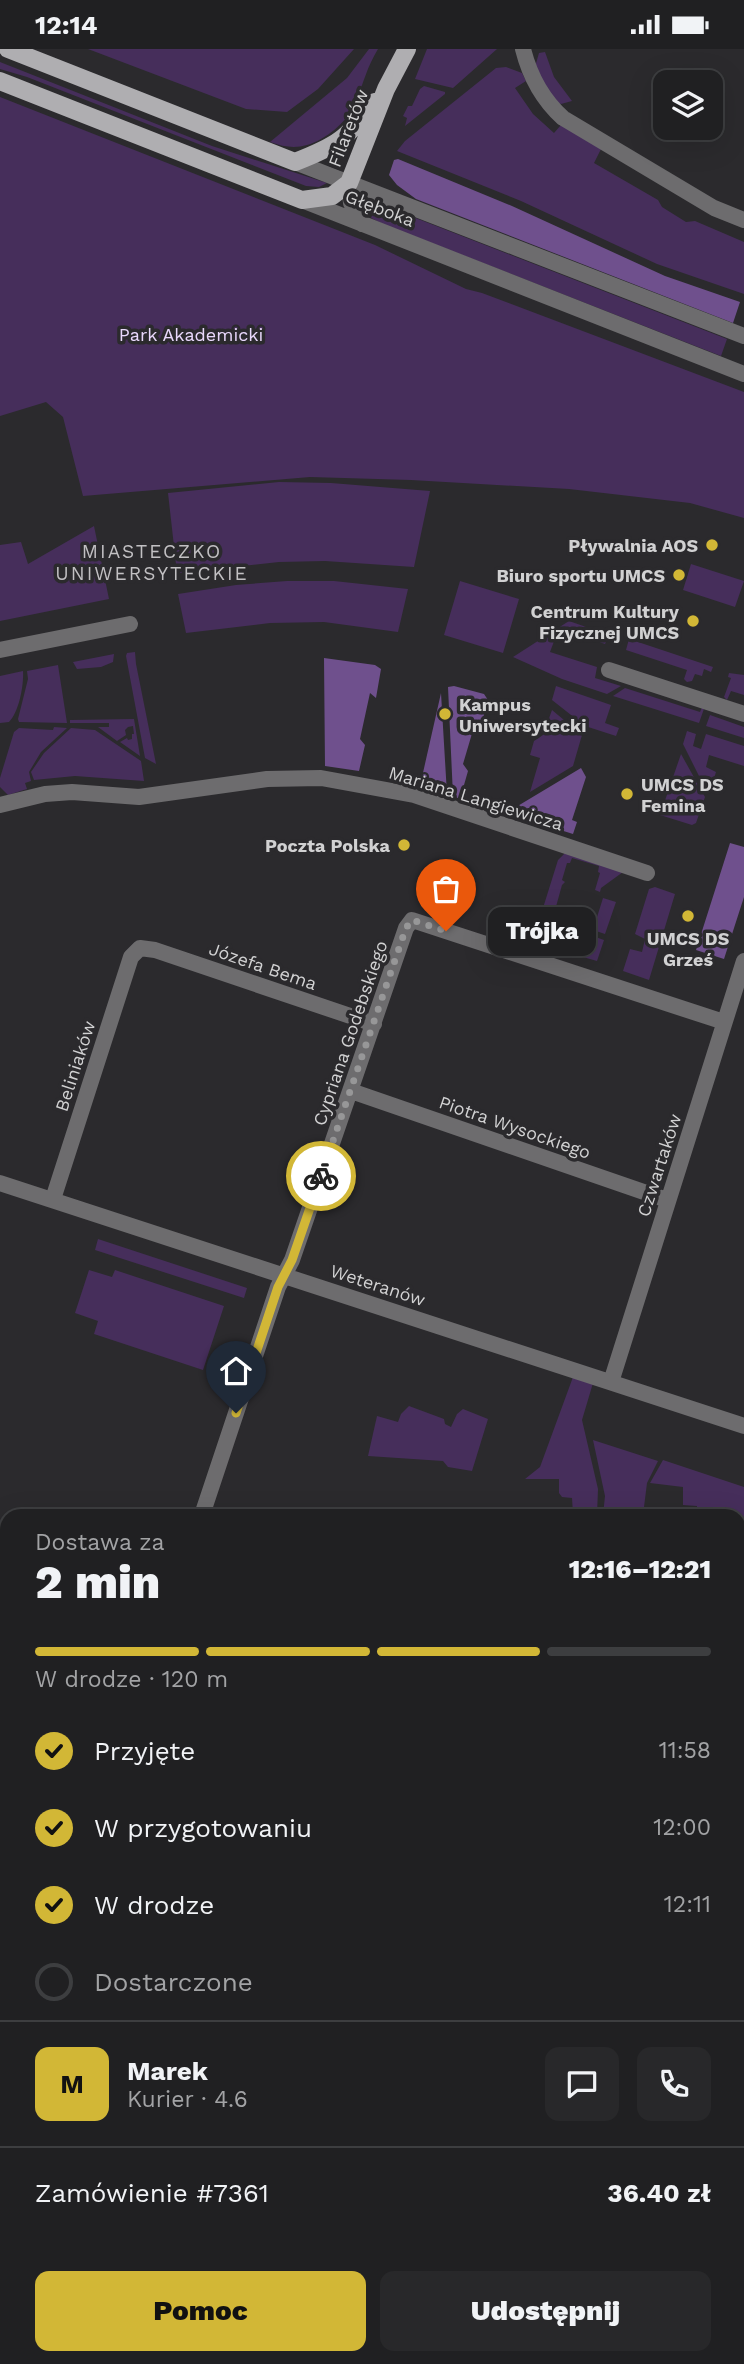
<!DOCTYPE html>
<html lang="pl">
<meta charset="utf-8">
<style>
:root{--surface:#202022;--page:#28282a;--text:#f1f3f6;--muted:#a2a3a5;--line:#3d3e40;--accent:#d2b736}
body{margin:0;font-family:"Work Sans",sans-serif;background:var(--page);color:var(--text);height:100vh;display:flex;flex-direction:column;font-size:26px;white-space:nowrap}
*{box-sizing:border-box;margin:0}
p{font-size:23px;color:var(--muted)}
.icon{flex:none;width:38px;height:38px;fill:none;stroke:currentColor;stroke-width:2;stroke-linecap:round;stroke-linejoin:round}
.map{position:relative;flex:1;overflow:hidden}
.sheet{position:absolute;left:0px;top:1460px;width:746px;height:856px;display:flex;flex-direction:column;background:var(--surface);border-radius:21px 21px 0 0;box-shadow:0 7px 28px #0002,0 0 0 2px var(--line)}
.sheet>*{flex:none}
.buttons{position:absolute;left:653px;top:21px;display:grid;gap:14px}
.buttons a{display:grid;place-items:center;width:70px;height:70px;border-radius:14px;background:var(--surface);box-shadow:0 7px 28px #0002,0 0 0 2px var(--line);font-size:35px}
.pin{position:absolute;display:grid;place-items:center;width:60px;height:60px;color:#fff;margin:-72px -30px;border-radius:50% 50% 50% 0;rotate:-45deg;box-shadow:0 0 7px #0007}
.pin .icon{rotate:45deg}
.courier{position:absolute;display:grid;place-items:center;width:70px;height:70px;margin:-35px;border:5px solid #d2b736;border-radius:50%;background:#fff;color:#222;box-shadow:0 2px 9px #0007}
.bubble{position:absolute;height:49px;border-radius:14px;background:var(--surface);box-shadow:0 7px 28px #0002,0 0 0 2px var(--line);font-size:23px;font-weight:800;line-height:49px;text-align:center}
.summary em{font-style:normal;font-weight:800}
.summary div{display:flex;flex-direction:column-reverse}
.summary{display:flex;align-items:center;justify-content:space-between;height:119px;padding:0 35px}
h1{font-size:46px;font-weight:800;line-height:52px}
.bar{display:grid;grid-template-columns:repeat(4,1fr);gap:10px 7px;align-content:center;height:84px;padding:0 35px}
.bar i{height:9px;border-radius:5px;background:var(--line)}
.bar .on{background:var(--accent)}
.bar p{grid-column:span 4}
.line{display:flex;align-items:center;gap:18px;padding:0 35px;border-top:2px solid var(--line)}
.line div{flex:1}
.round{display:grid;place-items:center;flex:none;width:74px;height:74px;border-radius:14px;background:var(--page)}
ol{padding:0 35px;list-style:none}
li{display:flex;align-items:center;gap:21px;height:77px}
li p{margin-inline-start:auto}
li .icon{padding:7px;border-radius:50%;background:var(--accent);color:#111;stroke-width:4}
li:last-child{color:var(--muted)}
li i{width:38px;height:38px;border:4px solid var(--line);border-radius:50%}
.cta{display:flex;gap:14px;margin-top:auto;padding:14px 35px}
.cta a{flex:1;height:80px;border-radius:14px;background:var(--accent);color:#111;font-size:28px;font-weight:800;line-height:80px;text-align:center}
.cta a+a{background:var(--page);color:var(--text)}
.status{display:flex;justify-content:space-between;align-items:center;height:49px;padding:0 35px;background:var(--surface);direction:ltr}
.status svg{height:19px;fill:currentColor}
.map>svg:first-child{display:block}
.green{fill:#462e5b}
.forest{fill:#6f508d}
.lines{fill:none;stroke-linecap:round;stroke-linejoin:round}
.minor{stroke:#6d6c6e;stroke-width:16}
.major{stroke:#afaeb1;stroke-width:18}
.done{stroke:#979798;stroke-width:7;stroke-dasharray:0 12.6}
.route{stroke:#d2b736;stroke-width:9}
.poi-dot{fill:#d2b736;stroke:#2b2a2d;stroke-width:2.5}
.labels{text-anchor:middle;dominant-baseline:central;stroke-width:7;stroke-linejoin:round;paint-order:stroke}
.street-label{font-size:18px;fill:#d1d1d2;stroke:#2b2a2d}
.park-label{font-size:18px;fill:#e9d8fc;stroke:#2b2a2d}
.poi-label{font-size:18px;font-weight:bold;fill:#d1d1d2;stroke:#2b2a2d;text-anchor:end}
.neighbourhood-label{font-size:19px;letter-spacing:2px;fill:#c2c0c3;stroke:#2b2a2d}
</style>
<div class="status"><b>12:14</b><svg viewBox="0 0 49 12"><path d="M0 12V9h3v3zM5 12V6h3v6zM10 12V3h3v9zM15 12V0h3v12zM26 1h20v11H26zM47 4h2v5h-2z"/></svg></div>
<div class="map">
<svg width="744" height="2315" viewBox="0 0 744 2315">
<rect width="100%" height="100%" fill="#2b2a2d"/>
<path class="green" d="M 88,0 L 354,0 L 318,40 L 287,63 L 246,60 Z
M 369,0 L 378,0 C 356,36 363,66 321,90 C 303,100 289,100 270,93 L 347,29 Z
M 427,0 L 497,0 L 453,39 L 415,30 Z
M 545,3 L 554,28 L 572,52 L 561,55 L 553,51 L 535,18 L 539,4 Z
M 0,13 L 212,97 L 327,134 L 319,138 L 306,137 L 27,28 L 0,20 Z
M 506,18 L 522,24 L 526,32 L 515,39 L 533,65 L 554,84 L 561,76 L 601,100 L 594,114 L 658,151 L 662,158 L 686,173 L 695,172 L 744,193 L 744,245 L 657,215 L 521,152 L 397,102 L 405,92 L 496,19 Z
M 424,37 L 445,43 L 445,45 L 405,77 L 407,69 L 403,67 L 408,57 L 412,57 L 420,40 Z
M 0,48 L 375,196 L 466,240 L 482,244 L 744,343 L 744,469 L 690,454 L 569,440 L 411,431 L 310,428 L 83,447 L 63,368 L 46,353 L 0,367 Z
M 377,154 L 727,290 L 721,307 L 383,175 L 371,169 Z
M 279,433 L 331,434 L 430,442 L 414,518 L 325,512 L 279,513 L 177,524 L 168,444 Z
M 94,477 L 109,550 L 0,572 L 0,496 L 21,493 L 28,515 Z
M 691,515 L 744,532 L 735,558 L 683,541 Z
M 287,532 L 334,532 L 408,540 L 398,583 L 324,573 L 270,574 L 186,584 L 178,545 L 236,536 Z
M 460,532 L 519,550 L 503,604 L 444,586 Z
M 569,572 L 609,586 L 605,595 L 559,579 L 550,603 L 597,618 L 595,629 L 621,637 L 607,645 L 562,630 L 513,608 Z
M 629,590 L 713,618 L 711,623 L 704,620 L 702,627 L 695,625 L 692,632 L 687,633 L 684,630 L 687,621 L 626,601 Z
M 135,603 L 136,615 L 156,715 L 145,709 L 126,607 L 127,604 Z
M 114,605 L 113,613 L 101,618 L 77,620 L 73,613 Z
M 58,616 L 67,674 L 19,673 L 18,670 L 28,630 L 27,622 Z
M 23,622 C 24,636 19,663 9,673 L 0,674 L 0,627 Z
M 729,624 L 744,626 L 744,646 L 731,642 L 727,651 L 724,648 L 731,629 L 728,628 Z
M 556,637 L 611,656 L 605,674 L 619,679 L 616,687 L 585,677 L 552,651 Z
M 625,639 L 700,663 L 704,654 L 706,654 L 699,674 L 613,647 Z
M 552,661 L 582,686 L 573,717 L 530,743 L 540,709 L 530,706 L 534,692 L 543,686 Z
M 710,666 L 744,678 L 744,689 L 706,677 Z
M 134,670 L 140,707 L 120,693 L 127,689 L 128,691 L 132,690 L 132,685 L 134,685 L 133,677 L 128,678 L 125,681 L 126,686 L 117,692 L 98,678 L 109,678 L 109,674 L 70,674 L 70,671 Z
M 54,678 L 67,679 L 41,703 L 29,723 L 31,732 L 25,734 L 27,740 L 8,746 L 0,738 L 0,729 L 14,683 L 19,679 L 53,681 Z
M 71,679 L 95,681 L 141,712 L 144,732 L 75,727 L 34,731 L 31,723 L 44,704 Z
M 687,682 L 696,685 L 693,697 L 701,700 L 706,685 L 744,697 L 744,717 L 709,706 L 706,718 L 716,723 L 712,736 L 702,733 L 683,695 Z
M 681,705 L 705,748 L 696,774 L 692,776 L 660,766 Z
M 565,804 L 623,823 L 601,839 L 600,843 L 595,841 L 600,824 L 598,823 L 599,817 L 572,809 L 570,814 L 567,814 L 562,831 L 565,833 L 562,836 L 552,872 L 549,872 L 543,888 L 546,889 L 544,895 L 533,891 L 558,811 Z
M 655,838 L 675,845 L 649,931 L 623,922 L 630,900 L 642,903 L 645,890 L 635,885 L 649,840 Z
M 603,849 L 616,853 L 605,885 L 593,881 Z
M 590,886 L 604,891 L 597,912 L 583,908 Z
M 98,1190 L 247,1239 L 244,1249 L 95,1201 Z
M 89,1221 L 112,1228 L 115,1221 L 224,1257 L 203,1321 L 94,1285 L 98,1272 L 75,1264 Z
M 573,1328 L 593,1334 L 582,1371 L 598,1440 L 597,1466 L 573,1465 L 572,1449 L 562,1448 L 559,1444 L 559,1430 L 525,1430 L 540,1418 Z
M 409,1357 L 444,1370 L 445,1375 L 451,1378 L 457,1365 L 463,1360 L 488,1370 L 472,1422 L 448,1418 L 443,1412 L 368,1407 L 377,1367 L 398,1373 L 401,1365 Z
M 593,1391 L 658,1412 L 647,1434 L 643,1466 L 603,1466 L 605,1447 Z
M 663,1411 L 744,1438 L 744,1510 L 739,1508 L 738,1466 L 697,1466 L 697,1457 L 683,1456 L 683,1438 L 650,1434 Z
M 741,2204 L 744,2205 L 744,2280 L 739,2300 L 738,2212 Z"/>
<path class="forest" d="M 398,110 L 512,157 L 665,227 L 740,253 L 733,274 L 416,150 L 397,136 L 389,126 L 394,111 Z
M 324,609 L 375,616 L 381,620 L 376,649 L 370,644 L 360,690 L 365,696 L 359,722 L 325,717 Z
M 454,637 L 484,645 L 488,651 L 481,677 L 476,671 L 463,715 L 468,722 L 460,750 L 453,747 L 448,638 Z
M 441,644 L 447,745 L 420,737 Z
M 581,719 L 586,728 L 572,771 L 577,773 L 573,785 L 513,766 L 516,758 Z
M 730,794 L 744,798 L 744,848 L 724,910 L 696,901 Z"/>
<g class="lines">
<path class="minor" d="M 523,0 C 530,28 542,50 563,69 L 714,159 L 744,171
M 295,113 L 744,287
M 349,134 L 351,154 L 362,175
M 302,151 L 744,325
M 0,601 L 130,575
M 609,621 L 744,665
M 0,756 L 45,745 L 72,743 L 139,748 L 267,730 L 321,729 L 414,746 L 647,824
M 351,1042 L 667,1151
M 0,1134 L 744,1377
M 53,1150 L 131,908 L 140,899 L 155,901 L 374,975
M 611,1333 L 744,912
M 202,1466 L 278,1238 L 292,1211 L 406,879 L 412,871 L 724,973
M 0,1542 L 7,1544
M 738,1788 L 744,1790
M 0,1823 L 7,1810
M 0,2158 L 7,2140
M 738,2160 L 744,2140
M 695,2315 L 697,2308"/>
<path class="major" d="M 8,0 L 295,113 C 339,96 346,90 375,53
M 0,32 L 302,151 L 332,147 L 349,134 L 386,40 L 407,0"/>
</g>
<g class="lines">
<path class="done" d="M 321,1127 L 406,879 L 412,871 L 446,882"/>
<path class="route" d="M 236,1364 L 278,1238 L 292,1211 L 321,1127"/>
</g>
<g class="poi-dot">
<circle cx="712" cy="496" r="7"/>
<circle cx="679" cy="526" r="7"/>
<circle cx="693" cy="572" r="7"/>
<circle cx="445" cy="665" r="7"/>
<circle cx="627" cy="745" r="7"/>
<circle cx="404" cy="796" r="7"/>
<circle cx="688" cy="867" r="7"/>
</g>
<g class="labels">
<g class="street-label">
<text transform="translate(348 79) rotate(-69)">Filaretów</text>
<text transform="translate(380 159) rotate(21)">Głęboka</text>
<text transform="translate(476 749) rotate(17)">Mariana Langiewicza</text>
<text transform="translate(263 917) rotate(19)">Józefa Bema</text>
<text transform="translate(350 984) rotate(-71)">Cypriana Godebskiego</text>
<text transform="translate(75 1017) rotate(-72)">Beliniaków</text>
<text transform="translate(515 1078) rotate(19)">Piotra Wysockiego</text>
<text transform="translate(659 1116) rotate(-72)">Czwartaków</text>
<text transform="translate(378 1236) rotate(18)">Weteranów</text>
</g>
<g class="park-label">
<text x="191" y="285">Park Akademicki</text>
</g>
<g class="poi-label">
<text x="698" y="496">Pływalnia AOS</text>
<text x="665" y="526">Biuro sportu UMCS</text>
<text x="679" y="562">Centrum Kultury<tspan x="679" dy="21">Fizycznej UMCS</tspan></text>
<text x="459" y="655" text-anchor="start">Kampus<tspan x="459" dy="21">Uniwersytecki</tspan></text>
<text x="641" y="735" text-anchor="start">UMCS DS<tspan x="641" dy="21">Femina</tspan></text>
<text x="390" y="796">Poczta Polska</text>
<text x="688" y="889" text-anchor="middle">UMCS DS<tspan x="688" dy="21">Grześ</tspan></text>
</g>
<g class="neighbourhood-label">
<text x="152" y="502">MIASTECZKO<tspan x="152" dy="22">UNIWERSYTECKIE</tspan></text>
</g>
</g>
</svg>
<div class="buttons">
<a><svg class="icon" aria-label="layers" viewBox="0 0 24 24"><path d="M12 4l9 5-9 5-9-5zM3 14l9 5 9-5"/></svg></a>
</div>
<div class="pin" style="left:446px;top:882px;background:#ea580c"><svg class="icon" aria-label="bag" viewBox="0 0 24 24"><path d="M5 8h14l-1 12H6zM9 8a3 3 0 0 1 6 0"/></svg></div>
<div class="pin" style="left:236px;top:1364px;background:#1f2937"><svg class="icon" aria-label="home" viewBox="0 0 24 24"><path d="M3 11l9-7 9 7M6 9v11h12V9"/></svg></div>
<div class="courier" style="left:321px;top:1127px"><svg class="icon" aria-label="bike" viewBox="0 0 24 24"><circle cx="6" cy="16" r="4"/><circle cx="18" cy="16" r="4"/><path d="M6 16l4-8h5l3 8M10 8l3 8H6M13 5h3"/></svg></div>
<div class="bubble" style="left:488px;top:858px;width:108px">Trójka</div>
<section class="sheet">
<div class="summary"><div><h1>2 min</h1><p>Dostawa za</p></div><em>12:16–12:21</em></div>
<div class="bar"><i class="on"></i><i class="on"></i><i class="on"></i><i></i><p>W drodze · 120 m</p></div>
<ol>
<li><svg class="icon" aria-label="check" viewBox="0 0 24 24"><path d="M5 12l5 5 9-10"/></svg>Przyjęte<p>11:58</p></li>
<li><svg class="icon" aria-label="check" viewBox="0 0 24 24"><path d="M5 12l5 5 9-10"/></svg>W przygotowaniu<p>12:00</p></li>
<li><svg class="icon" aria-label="check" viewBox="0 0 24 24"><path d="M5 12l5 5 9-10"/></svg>W drodze<p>12:11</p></li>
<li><i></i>Dostarczone</li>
</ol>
<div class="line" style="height:126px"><b class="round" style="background:var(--accent);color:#111">M</b><div><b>Marek</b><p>Kurier · 4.6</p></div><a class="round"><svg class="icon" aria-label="chat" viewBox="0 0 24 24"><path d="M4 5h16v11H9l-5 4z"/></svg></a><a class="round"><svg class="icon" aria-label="phone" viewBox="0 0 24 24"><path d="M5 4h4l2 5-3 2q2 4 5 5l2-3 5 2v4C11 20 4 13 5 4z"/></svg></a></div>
<div class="line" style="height:91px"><div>Zamówienie #7361</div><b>36.40 zł</b></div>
<div class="cta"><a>Pomoc</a><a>Udostępnij</a></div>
</section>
</div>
